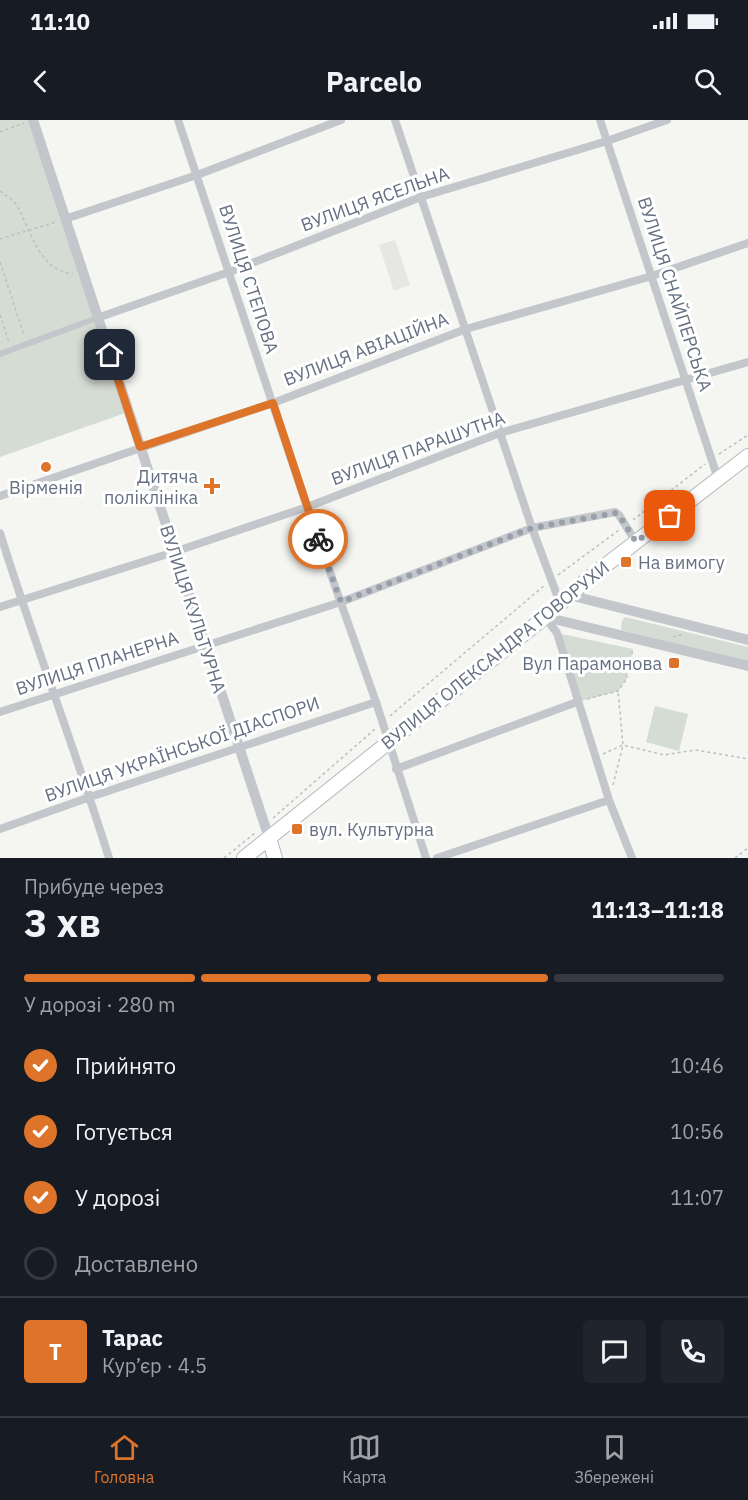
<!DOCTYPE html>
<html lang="uk">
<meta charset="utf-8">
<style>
:root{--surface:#171b24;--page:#20242c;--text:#f1f3f6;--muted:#9ea1a6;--line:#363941;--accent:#dd742a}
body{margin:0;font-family:"IBM Plex Sans",sans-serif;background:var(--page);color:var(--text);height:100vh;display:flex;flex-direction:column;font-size:22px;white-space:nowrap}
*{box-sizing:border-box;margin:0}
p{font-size:20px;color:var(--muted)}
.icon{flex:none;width:33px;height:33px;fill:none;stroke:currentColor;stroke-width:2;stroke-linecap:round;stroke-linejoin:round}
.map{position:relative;height:738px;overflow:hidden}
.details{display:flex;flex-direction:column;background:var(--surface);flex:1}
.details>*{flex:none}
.pin{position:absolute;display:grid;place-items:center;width:51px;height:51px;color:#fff;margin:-26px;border-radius:12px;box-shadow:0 3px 9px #0006}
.courier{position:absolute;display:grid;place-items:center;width:60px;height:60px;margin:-30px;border:4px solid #dd742a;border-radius:50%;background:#fff;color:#222;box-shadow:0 2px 8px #0007}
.headline em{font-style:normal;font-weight:700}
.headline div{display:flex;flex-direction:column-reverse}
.headline{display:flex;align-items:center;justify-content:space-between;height:102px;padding:0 24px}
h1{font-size:39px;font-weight:700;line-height:45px}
.bar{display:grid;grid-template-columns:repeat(4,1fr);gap:9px 6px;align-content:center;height:72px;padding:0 24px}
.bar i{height:8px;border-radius:4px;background:var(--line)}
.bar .active{background:var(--accent)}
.bar p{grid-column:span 4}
.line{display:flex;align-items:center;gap:15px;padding:0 24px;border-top:2px solid var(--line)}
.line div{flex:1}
.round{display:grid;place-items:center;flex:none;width:63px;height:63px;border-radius:6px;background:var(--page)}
ol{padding:0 24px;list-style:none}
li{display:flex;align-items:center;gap:18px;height:66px}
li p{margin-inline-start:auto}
li .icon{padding:6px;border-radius:50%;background:var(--accent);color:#fff;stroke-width:4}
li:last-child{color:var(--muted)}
li i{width:33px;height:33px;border:3px solid var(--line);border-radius:50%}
.status{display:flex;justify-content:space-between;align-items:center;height:42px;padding:0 30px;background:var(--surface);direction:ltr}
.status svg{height:16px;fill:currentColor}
header{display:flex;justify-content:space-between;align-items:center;height:78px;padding:0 24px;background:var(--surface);font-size:27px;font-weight:700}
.tab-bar{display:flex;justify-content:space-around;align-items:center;height:84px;border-top:2px solid var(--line);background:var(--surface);font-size:16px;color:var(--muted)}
.tab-bar a{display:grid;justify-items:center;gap:3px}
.tab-bar .active{color:var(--accent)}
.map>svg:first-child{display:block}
.built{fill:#e6e6e5}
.green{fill:#d5dcd3}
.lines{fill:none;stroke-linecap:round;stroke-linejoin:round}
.primary-casing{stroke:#b4b7bc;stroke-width:16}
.path{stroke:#bdbec1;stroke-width:1.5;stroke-dasharray:3 3;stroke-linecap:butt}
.pedestrian{stroke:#c3c6ca;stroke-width:6}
.minor{stroke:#c3c6ca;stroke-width:8}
.tertiary{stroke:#c3c6ca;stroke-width:10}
.primary{stroke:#fff;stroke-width:14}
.done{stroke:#979fa9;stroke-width:6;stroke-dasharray:0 10.8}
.route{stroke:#dd742a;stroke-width:8}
.poi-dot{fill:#dd742a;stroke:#fff;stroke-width:2}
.labels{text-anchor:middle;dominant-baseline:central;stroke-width:6;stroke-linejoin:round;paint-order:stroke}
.street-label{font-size:18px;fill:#657082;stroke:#fff}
.poi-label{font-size:18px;fill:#657082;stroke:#fff;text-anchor:end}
</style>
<div class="status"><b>11:10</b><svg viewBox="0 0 49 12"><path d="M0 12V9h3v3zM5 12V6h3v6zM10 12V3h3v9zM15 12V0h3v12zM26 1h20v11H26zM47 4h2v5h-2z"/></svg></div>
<header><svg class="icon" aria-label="back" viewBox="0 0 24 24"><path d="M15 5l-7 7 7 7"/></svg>Parcelo<svg class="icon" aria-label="search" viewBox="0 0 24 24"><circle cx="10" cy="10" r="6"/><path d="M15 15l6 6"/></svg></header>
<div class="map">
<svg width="748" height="738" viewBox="0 0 748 738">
<rect width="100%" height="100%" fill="#f5f5f2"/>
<path class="built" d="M 395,120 L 410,165 L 394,171 L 379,125 Z"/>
<path class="green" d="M 0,0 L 33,0 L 128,292 L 0,337 Z
M 625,497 L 748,527 L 748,542 L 621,510 L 622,501 Z
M 557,513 L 633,529 L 626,560 L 618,571 L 577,582 Z
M 655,586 L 688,594 L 679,631 L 646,622 Z"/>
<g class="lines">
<defs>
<path id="primary" d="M 269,718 L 275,738
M 244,738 L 545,497 L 589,458 L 748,336"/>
</defs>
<use href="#primary" class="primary-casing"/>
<path class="path" d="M 0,12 L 24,3
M 0,71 C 5,75 11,78 15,83 C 32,109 36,149 73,154
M 0,119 L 56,102
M 0,142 L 24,215
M 0,195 L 9,222
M 719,334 L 748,315
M 633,400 L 705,344
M 558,455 L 619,410
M 673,517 L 683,514
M 587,579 L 618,571 L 626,560 L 633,529
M 390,596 L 545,465
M 603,634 L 623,625 L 664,635 L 695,630 L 748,639
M 613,665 L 623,625 L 618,571
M 273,698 L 375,609
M 224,738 L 255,713
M 735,738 L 748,728"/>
<path class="pedestrian" d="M 0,234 L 97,198"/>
<path class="minor" d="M 178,0 L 307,387 L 376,582 L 426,738
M 395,0 L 532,408 L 560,483
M 600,0 L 718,359
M 65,99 L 197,55 L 341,0
M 97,198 L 229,152 L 421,77 L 607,21 L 667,0
M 0,376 L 273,283 L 466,209 L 652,156 L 748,123
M 0,413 C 34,522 75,629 109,738
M 0,487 L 174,432 L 307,387 L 500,313 L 748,242
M 545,497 L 557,513 L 609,680 L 632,738
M 0,592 L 341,482 L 532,408 L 615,392 L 619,395 L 636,422
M 396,649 L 577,582
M 0,709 L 90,677 L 376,582
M 437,738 L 609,680"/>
<path class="tertiary" d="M 33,0 L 269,718
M 569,475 L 748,520
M 545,497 L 748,546"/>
<use href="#primary" class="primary"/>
</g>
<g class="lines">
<path class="done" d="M 318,419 L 341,482 L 532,408 L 615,393 L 619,395 L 636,422 L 670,396"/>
<path class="route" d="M 110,235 L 140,327 L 273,283 L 318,419"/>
</g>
<g class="poi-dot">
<circle cx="46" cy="347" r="6"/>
<path d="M209 357h6v6h6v6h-6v6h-6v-6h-6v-6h6z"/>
<rect x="620" y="436" width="12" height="12" rx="3"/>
<rect x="668" y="537" width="12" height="12" rx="3"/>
<rect x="291" y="703" width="12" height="12" rx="3"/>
</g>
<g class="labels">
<g class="street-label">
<text transform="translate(375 79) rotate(-20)">ВУЛИЦЯ ЯСЕЛЬНА</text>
<text transform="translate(249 159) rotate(72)">ВУЛИЦЯ СТЕПОВА</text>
<text transform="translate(675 174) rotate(72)">ВУЛИЦЯ СНАЙПЕРСЬКА</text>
<text transform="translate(366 229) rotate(-21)">ВУЛИЦЯ АВІАЦІЙНА</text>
<text transform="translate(418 328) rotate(-20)">ВУЛИЦЯ ПАРАШУТНА</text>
<text transform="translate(193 489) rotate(72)">ВУЛИЦЯ КУЛЬТУРНА</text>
<text transform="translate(495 535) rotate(-39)">ВУЛИЦЯ ОЛЕКСАНДРА ГОВОРУХИ</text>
<text transform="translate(97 543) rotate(-18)">ВУЛИЦЯ ПЛАНЕРНА</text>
<text transform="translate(182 629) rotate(-19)">ВУЛИЦЯ УКРАЇНСЬКОЇ ДІАСПОРИ</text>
</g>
<g class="poi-label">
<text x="198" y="356">Дитяча<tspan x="198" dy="21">поліклініка</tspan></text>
<text x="46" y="367" text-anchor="middle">Вірменія</text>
<text x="638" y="442" text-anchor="start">На вимогу</text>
<text x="662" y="543">Вул Парамонова</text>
<text x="309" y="709" text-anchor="start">вул. Культурна</text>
</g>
</g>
</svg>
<div class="pin" style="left:670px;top:396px;background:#ea580c"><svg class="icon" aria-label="bag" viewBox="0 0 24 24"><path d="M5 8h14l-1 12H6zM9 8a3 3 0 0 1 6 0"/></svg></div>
<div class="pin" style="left:110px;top:235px;background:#1f2937"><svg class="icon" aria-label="home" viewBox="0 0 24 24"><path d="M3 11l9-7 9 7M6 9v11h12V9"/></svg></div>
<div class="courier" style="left:318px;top:419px"><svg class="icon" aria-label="bike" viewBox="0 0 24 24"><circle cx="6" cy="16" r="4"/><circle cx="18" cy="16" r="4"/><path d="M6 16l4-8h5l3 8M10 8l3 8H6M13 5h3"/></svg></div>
</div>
<section class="details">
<div class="headline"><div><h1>3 хв</h1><p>Прибуде через</p></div><em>11:13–11:18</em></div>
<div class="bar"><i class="active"></i><i class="active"></i><i class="active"></i><i></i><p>У дорозі · 280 m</p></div>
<ol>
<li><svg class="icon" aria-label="check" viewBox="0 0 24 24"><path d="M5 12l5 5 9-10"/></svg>Прийнято<p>10:46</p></li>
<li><svg class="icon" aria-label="check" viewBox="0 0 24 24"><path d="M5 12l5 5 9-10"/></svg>Готується<p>10:56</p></li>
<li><svg class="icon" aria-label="check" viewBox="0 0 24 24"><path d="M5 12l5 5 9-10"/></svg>У дорозі<p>11:07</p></li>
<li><i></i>Доставлено</li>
</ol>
<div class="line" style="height:108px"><b class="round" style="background:var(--accent);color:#fff">Т</b><div><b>Тарас</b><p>Кур’єр · 4.5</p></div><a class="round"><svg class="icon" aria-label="chat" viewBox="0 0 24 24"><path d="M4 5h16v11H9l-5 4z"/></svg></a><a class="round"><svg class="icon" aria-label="phone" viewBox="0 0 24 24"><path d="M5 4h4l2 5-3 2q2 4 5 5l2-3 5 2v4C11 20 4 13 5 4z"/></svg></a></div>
</section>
<nav class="tab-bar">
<a class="active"><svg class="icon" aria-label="home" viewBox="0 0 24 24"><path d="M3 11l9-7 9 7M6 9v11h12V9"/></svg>Головна</a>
<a><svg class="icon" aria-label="map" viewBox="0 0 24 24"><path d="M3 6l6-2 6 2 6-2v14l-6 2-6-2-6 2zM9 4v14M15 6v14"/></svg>Карта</a>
<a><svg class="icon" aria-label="saved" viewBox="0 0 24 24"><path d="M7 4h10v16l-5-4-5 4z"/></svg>Збережені</a>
</nav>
